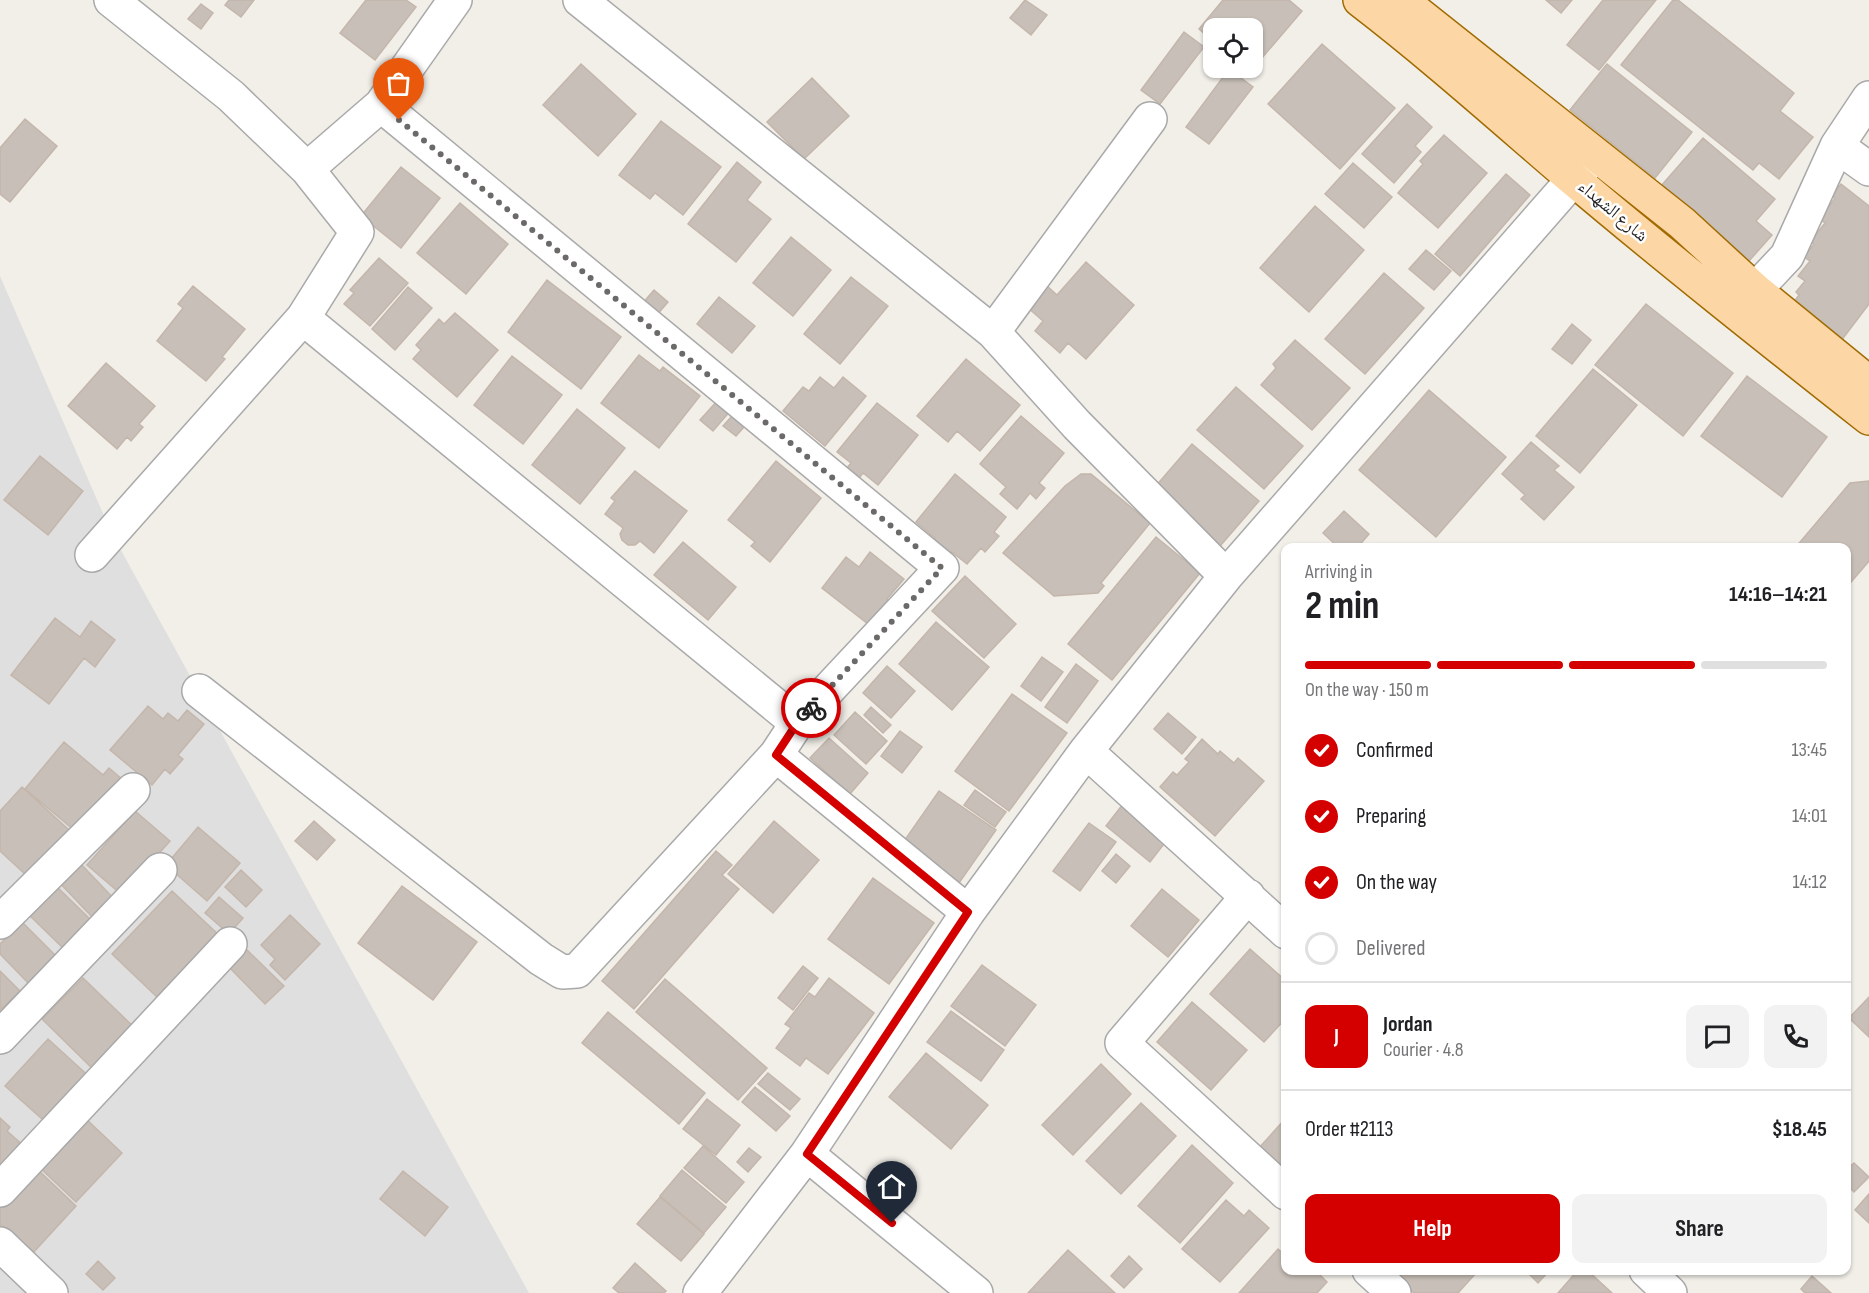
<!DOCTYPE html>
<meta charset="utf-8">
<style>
:root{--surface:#fff;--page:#f2f2f2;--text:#202124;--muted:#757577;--line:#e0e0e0;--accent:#d40000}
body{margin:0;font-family:"Sofia Sans Condensed","Noto Naskh Arabic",sans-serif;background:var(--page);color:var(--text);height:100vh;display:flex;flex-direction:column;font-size:22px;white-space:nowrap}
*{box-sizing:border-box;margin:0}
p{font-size:20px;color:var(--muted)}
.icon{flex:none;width:33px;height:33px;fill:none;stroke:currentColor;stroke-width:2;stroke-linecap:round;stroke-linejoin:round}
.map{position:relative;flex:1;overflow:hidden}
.drawer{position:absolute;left:1281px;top:543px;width:570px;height:732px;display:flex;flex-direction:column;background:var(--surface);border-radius:12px;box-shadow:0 2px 4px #0004}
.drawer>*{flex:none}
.tools{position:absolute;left:1203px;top:18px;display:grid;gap:12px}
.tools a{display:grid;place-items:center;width:60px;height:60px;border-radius:12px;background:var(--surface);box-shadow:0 2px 4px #0004;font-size:30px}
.pin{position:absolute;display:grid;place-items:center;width:51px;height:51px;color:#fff;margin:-62px -26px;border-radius:50% 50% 50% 0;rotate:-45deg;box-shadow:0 0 6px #0007}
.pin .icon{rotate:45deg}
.courier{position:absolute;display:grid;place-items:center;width:60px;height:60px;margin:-30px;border:4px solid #d40000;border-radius:50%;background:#fff;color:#222;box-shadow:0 2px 8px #0007}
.headline em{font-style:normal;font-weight:700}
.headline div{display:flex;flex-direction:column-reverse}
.headline{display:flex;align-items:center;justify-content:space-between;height:102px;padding:0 24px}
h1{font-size:39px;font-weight:700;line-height:45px}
.bar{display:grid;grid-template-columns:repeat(4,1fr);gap:9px 6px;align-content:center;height:72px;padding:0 24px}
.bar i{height:8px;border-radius:4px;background:var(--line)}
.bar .selected{background:var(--accent)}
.bar p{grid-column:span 4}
.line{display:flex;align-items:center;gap:15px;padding:0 24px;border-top:2px solid var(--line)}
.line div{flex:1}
.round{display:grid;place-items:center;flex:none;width:63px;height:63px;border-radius:12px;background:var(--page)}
ol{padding:0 24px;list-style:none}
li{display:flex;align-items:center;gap:18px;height:66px}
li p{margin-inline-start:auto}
li .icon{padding:6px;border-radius:50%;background:var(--accent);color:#fff;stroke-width:4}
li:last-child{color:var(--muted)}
li i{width:33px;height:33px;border:3px solid var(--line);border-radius:50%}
.cta{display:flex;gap:12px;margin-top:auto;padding:12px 24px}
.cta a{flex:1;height:69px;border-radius:12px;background:var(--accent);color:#fff;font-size:24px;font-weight:700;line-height:69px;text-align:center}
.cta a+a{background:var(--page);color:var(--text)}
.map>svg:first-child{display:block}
.residential{fill:#e0dfdf}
.building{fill:#c7bfb8;stroke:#c4b6ab;stroke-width:1.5}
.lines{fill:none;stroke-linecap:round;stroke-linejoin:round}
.minor-casing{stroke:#a9a9a9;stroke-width:36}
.major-casing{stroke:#a06b00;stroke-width:36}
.minor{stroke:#fff;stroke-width:33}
.major{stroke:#fcd6a4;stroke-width:33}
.done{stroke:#6b6a68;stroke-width:6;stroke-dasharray:0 10.8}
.route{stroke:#d40000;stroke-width:8}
.labels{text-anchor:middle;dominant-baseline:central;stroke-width:5;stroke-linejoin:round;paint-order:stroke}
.street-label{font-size:18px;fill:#222;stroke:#fff}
</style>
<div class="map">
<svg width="1869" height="1293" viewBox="0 0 1869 1293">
<rect width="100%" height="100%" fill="#f2efe9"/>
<path class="residential" d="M 0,276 L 111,532 L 529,1293 L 0,1293 Z"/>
<path class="building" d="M 229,0 L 254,0 L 241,17 L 225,5 Z
M 366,0 L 406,0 L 416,7 L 375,60 L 340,33 Z
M 1025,0 L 1047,15 L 1031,35 L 1010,18 Z
M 1223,0 L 1289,0 L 1302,11 L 1250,72 L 1245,68 L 1252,68 L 1252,28 L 1214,28 L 1214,42 L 1199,29 Z
M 1546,0 L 1572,0 L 1561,13 Z
M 1603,0 L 1656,0 L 1599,70 L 1567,45 Z
M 1673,0 L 1678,0 L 1794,93 L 1780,111 L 1813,137 L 1779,179 L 1759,163 L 1753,170 L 1621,65 Z
M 201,4 L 213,13 L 201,29 L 188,19 Z
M 1184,32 L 1204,47 L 1160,104 L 1141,90 Z
M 1322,44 L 1395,108 L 1340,169 L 1268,104 Z
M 581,64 L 636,114 L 598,156 L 543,105 Z
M 1607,64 L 1692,132 L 1655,178 L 1570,110 Z
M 1229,69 L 1253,87 L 1209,144 L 1186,127 Z
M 812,78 L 849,116 L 804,159 L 767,122 Z
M 1407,104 L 1432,127 L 1415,146 L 1421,152 L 1394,183 L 1362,154 Z
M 25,119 L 57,146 L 10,202 L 0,194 L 0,148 Z
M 661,121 L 721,167 L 683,215 L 655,193 L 650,199 L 619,175 Z
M 1444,135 L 1487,173 L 1438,228 L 1398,193 L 1423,164 L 1420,161 Z
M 1703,138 L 1775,199 L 1756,221 L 1772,235 L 1749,261 L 1661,186 Z
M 737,162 L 761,182 L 747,200 L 771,219 L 736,262 L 688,224 Z
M 1353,163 L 1392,197 L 1364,228 L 1325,194 Z
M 401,167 L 440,198 L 401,248 L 361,216 Z
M 1506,174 L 1530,195 L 1460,276 L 1435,254 Z
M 1841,184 L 1869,206 L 1869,304 L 1841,341 L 1793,303 L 1799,295 L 1796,292 L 1805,281 L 1798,276 L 1810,261 L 1804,257 L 1814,244 L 1810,242 L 1825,223 L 1820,219 L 1835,198 L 1831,196 Z
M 460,203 L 508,244 L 466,294 L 417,253 Z
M 1315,206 L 1364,250 L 1309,312 L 1260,268 Z
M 791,237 L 831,270 L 793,316 L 753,283 Z
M 1426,250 L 1451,271 L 1434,290 L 1409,269 Z
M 379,258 L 408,283 L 370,326 L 344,304 L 354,293 L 350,290 Z
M 1086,262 L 1134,305 L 1086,359 L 1068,343 L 1060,353 L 1035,331 L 1043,321 L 1026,306 L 1046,285 L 1057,295 Z
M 1384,273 L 1424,308 L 1365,374 L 1325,339 Z
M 851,277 L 888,306 L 840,364 L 804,334 Z
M 547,280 L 621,337 L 581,389 L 508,332 Z
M 193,286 L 245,329 L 222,357 L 225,359 L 206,381 L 157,341 L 183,308 L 178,304 Z
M 408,287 L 432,308 L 395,350 L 372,329 Z
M 654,290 L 668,302 L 656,316 L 642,304 Z
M 719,297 L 755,326 L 732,353 L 697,324 Z
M 1646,304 L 1733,373 L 1683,436 L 1595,365 Z
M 455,313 L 498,350 L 457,397 L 413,359 L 421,350 L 416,345 L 439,319 L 444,324 Z
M 1572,324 L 1591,340 L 1572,364 L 1552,349 Z
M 1295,340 L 1350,388 L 1312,430 L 1261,385 L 1276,368 L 1273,364 Z
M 639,355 L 660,371 L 663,367 L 700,396 L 659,448 L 601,403 Z
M 512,356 L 562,395 L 523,444 L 474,405 Z
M 966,359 L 1020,405 L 980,451 L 957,431 L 948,442 L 917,416 Z
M 106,363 L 155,406 L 139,424 L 143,427 L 131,441 L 127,437 L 117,449 L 68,406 Z
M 1593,369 L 1637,405 L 1580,473 L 1536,436 Z
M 1747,376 L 1827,437 L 1782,497 L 1701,436 Z
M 820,377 L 834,388 L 843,377 L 866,396 L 825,446 L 783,411 L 803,387 L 809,391 Z
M 1236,387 L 1303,446 L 1264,489 L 1197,430 Z
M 1429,390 L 1506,457 L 1436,537 L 1359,470 Z
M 718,400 L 731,410 L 713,431 L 700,420 Z
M 877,403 L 918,435 L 878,485 L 863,473 L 859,478 L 846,469 L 851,463 L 837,452 Z
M 577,409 L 625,448 L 580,504 L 532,465 Z
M 732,416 L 744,427 L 736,436 L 723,426 Z
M 1021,416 L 1064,453 L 1039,483 L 1045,488 L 1036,499 L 1030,493 L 1017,509 L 1000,494 L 1006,487 L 980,464 Z
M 1531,442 L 1559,466 L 1554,470 L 1574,487 L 1544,520 L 1521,499 L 1525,495 L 1502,474 Z
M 1192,444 L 1259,501 L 1215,552 L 1149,494 Z
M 40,456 L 83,491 L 48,535 L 4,500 Z
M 776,461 L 821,498 L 770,562 L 751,546 L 755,542 L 728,520 Z
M 635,471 L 687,511 L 654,553 L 640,541 L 635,545 L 628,545 L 622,540 L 620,534 L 623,528 L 605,514 L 615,501 L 611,498 Z
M 955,474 L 1006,517 L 994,532 L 999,536 L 985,552 L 981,548 L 967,564 L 952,552 L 948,556 L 932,543 L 935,538 L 916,522 Z
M 1081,474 L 1091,474 L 1150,523 L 1101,583 L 1104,586 L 1098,593 L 1054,596 L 1003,553 L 1065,486 Z
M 1869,481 L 1869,561 L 1846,588 L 1846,548 L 1795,548 L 1850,483 Z
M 1344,511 L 1369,534 L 1357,548 L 1339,548 L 1323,533 Z
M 1156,537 L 1200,573 L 1112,680 L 1068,644 Z
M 683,542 L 736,587 L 708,620 L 654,575 Z
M 870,552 L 904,579 L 887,599 L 891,602 L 881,615 L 878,612 L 868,624 L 822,588 L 846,557 L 859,567 Z
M 965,576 L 1016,624 L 984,658 L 932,611 Z
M 55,618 L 80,637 L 91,621 L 115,640 L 95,667 L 84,658 L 49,704 L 11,675 Z
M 936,622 L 989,667 L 952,710 L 899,664 Z
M 1042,657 L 1063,672 L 1041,701 L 1021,686 Z
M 1076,664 L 1098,681 L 1067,723 L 1045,707 Z
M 887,666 L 915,691 L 891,718 L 863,693 Z
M 1012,694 L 1067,733 L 1009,811 L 955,771 Z
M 148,706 L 163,719 L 168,713 L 178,721 L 187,710 L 204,724 L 178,755 L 183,759 L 170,774 L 165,769 L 152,785 L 110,750 Z
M 871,707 L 891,725 L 883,733 L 864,715 Z
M 855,712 L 887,741 L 866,764 L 834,735 Z
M 1168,713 L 1196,737 L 1182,754 L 1154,729 Z
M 900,731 L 922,747 L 902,773 L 881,756 Z
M 829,738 L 868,773 L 850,794 L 810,758 Z
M 1202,739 L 1218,754 L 1220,751 L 1234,763 L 1238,758 L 1264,781 L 1215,836 L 1160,787 L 1173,772 L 1177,775 L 1189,762 L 1185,759 Z
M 64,742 L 103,775 L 109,768 L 129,785 L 80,835 L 25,789 Z
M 22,787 L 69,830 L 27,876 L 0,851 L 0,811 Z
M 975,790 L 1006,812 L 995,827 L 964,805 Z
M 939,791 L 996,830 L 959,883 L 902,844 Z
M 1123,804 L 1167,840 L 1150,862 L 1106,826 Z
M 135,811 L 170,841 L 122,895 L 87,865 Z
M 314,821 L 335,840 L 317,860 L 295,841 Z
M 774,821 L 819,860 L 773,913 L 728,874 Z
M 1089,823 L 1116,842 L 1080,891 L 1053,871 Z
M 198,827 L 240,863 L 207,901 L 166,865 Z
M 716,851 L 732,865 L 722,875 L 739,889 L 634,1009 L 602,981 Z
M 1116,854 L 1130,866 L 1116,883 L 1102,871 Z
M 77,860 L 117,902 L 96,921 L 56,879 Z
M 241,870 L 262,890 L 246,907 L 225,887 Z
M 873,878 L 934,923 L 889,984 L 828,939 Z
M 52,882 L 94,923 L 66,951 L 24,910 Z
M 402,886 L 477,942 L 433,1000 L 358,943 Z
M 1162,889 L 1199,920 L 1168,957 L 1131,926 Z
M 172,891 L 220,936 L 159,999 L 112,954 Z
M 219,897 L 243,918 L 229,934 L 205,913 Z
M 290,915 L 320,944 L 285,980 L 270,965 L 275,959 L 261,945 Z
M 22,922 L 60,960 L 32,987 L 0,954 L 0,944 Z
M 246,949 L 284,986 L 265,1004 L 228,966 Z
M 1250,949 L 1286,981 L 1286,1018 L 1264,1042 L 1210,994 Z
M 982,965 L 1036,1005 L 1005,1046 L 951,1006 Z
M 803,966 L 818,978 L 793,1010 L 778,998 Z
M 0,971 L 20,991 L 0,1010 Z
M 83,978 L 141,1034 L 100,1076 L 42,1019 Z
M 829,978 L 874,1013 L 828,1074 L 806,1058 L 800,1066 L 776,1048 L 791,1028 L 785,1024 L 809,993 L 815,997 Z
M 665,979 L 767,1068 L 738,1100 L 636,1012 Z
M 1869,997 L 1869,1037 L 1849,1018 Z
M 1192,1002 L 1247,1050 L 1211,1090 L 1157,1042 Z
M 951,1011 L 1004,1050 L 981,1081 L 927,1042 Z
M 608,1012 L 705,1093 L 679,1124 L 582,1043 Z
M 48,1039 L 93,1080 L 51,1127 L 5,1086 Z
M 926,1053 L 988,1105 L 951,1149 L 889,1097 Z
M 1101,1064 L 1131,1094 L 1073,1155 L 1042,1125 Z
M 768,1073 L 800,1099 L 790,1110 L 758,1084 Z
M 755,1087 L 790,1116 L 776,1131 L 742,1102 Z
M 707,1099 L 740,1125 L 716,1155 L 683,1129 Z
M 1141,1103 L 1176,1136 L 1121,1194 L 1086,1161 Z
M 83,1116 L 122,1153 L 76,1202 L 37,1165 Z
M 0,1118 L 10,1127 L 7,1131 L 24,1146 L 0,1173 Z
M 1286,1118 L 1286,1173 L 1258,1149 Z
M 1192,1145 L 1233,1183 L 1180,1243 L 1138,1206 Z
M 703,1146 L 744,1182 L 726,1203 L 684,1168 Z
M 749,1148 L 761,1157 L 748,1172 L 737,1162 Z
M 1854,1163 L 1869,1177 L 1854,1192 L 1846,1184 L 1846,1170 Z
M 34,1166 L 76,1206 L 32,1254 L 0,1225 L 0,1202 Z
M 682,1170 L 726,1207 L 704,1233 L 660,1196 Z
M 403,1171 L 448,1207 L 425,1236 L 380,1199 Z
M 1869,1194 L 1869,1223 L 1855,1210 Z
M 660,1197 L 704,1234 L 681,1261 L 637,1224 Z
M 1226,1200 L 1244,1216 L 1249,1210 L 1269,1228 L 1220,1282 L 1182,1249 Z
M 1278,1249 L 1286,1256 L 1286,1270 L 1315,1270 L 1327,1282 L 1317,1293 L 1239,1293 Z
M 1068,1250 L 1115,1293 L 1028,1293 Z
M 1129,1256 L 1142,1269 L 1124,1288 L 1111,1276 Z
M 98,1261 L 115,1278 L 103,1290 L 86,1274 Z
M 635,1263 L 666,1291 L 664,1293 L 619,1293 L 613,1288 Z
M 1389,1270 L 1476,1270 L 1477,1272 L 1458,1293 L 1414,1293 Z
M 1525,1270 L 1550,1270 L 1538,1283 Z
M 1578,1270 L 1587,1270 L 1612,1293 L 1558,1293 Z
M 1812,1276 L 1831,1293 L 1805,1293 L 1801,1289 Z"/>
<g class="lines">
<defs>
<path id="minor" d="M 111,0 L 231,96 L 307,169 L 381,105 L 455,0
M 580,0 L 993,332 L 1077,425 L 1226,576
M 381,105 L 942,568 L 797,723 L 776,755
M 1837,146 L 1869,169
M 1755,290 L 1787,256 L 1837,146 L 1869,98
M 303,318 L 797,723
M 993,332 L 1150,119
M 92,555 L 303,318 L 357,232 L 307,169
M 199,691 L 541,959 L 562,972 L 577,971 L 776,755 L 968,912
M 1086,751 L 1286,932
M 1248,896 L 1122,1043 L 1286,1193
M 0,922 L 133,790
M 0,1037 L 160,870
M 807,1154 L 976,1293
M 0,1190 L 230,944
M 0,1244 L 51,1293
M 1369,1270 L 1394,1293
M 1646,1270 L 1670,1293
M 700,1293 L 807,1154 L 968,912 L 1086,751 L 1226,576 L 1592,158"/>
<path id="major" d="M 1360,0 C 1433,56 1502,118 1572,178 C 1669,260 1769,339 1869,418
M 1401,0 L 1682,223 L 1755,290 L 1869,383"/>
</defs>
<use href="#minor" class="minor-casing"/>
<use href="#major" class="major-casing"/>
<use href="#minor" class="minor"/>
<use href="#major" class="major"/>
</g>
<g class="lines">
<path class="done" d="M 399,120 L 942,568 L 811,708"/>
<path class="route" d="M 811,708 L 797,723 L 776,755 L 968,912 L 807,1154 L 892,1223"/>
</g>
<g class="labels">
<g class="street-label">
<text transform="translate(1613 211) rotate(40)">شارع الشهداء</text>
</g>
</g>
</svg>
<div class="tools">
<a><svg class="icon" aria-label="locate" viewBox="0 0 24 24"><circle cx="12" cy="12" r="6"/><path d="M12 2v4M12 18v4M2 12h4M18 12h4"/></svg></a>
</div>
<div class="pin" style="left:399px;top:120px;background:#ea580c"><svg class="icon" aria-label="bag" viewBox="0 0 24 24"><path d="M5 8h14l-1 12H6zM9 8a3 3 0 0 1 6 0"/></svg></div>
<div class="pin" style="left:892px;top:1223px;background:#1f2937"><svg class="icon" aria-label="home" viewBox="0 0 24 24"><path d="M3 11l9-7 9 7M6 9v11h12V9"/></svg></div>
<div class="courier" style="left:811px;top:708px"><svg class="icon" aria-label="bike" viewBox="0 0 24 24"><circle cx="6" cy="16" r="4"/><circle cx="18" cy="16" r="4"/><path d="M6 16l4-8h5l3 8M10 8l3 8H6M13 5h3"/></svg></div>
<section class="drawer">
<div class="headline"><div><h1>2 min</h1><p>Arriving in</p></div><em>14:16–14:21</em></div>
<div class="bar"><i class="selected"></i><i class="selected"></i><i class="selected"></i><i></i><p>On the way · 150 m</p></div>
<ol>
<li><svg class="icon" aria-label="check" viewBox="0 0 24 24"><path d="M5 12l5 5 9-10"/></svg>Confirmed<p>13:45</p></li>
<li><svg class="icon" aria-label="check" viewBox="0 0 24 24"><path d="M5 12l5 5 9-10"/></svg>Preparing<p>14:01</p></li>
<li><svg class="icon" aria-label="check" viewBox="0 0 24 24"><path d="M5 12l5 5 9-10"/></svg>On the way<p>14:12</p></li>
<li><i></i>Delivered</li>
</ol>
<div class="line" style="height:108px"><b class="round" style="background:var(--accent);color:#fff">J</b><div><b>Jordan</b><p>Courier · 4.8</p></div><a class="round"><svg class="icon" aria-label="chat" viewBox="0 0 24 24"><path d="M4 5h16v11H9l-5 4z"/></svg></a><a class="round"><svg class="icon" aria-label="phone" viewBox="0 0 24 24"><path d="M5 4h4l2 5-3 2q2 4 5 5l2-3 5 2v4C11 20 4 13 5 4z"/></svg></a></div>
<div class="line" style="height:78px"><div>Order #2113</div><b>$18.45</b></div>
<div class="cta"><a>Help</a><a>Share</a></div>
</section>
</div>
